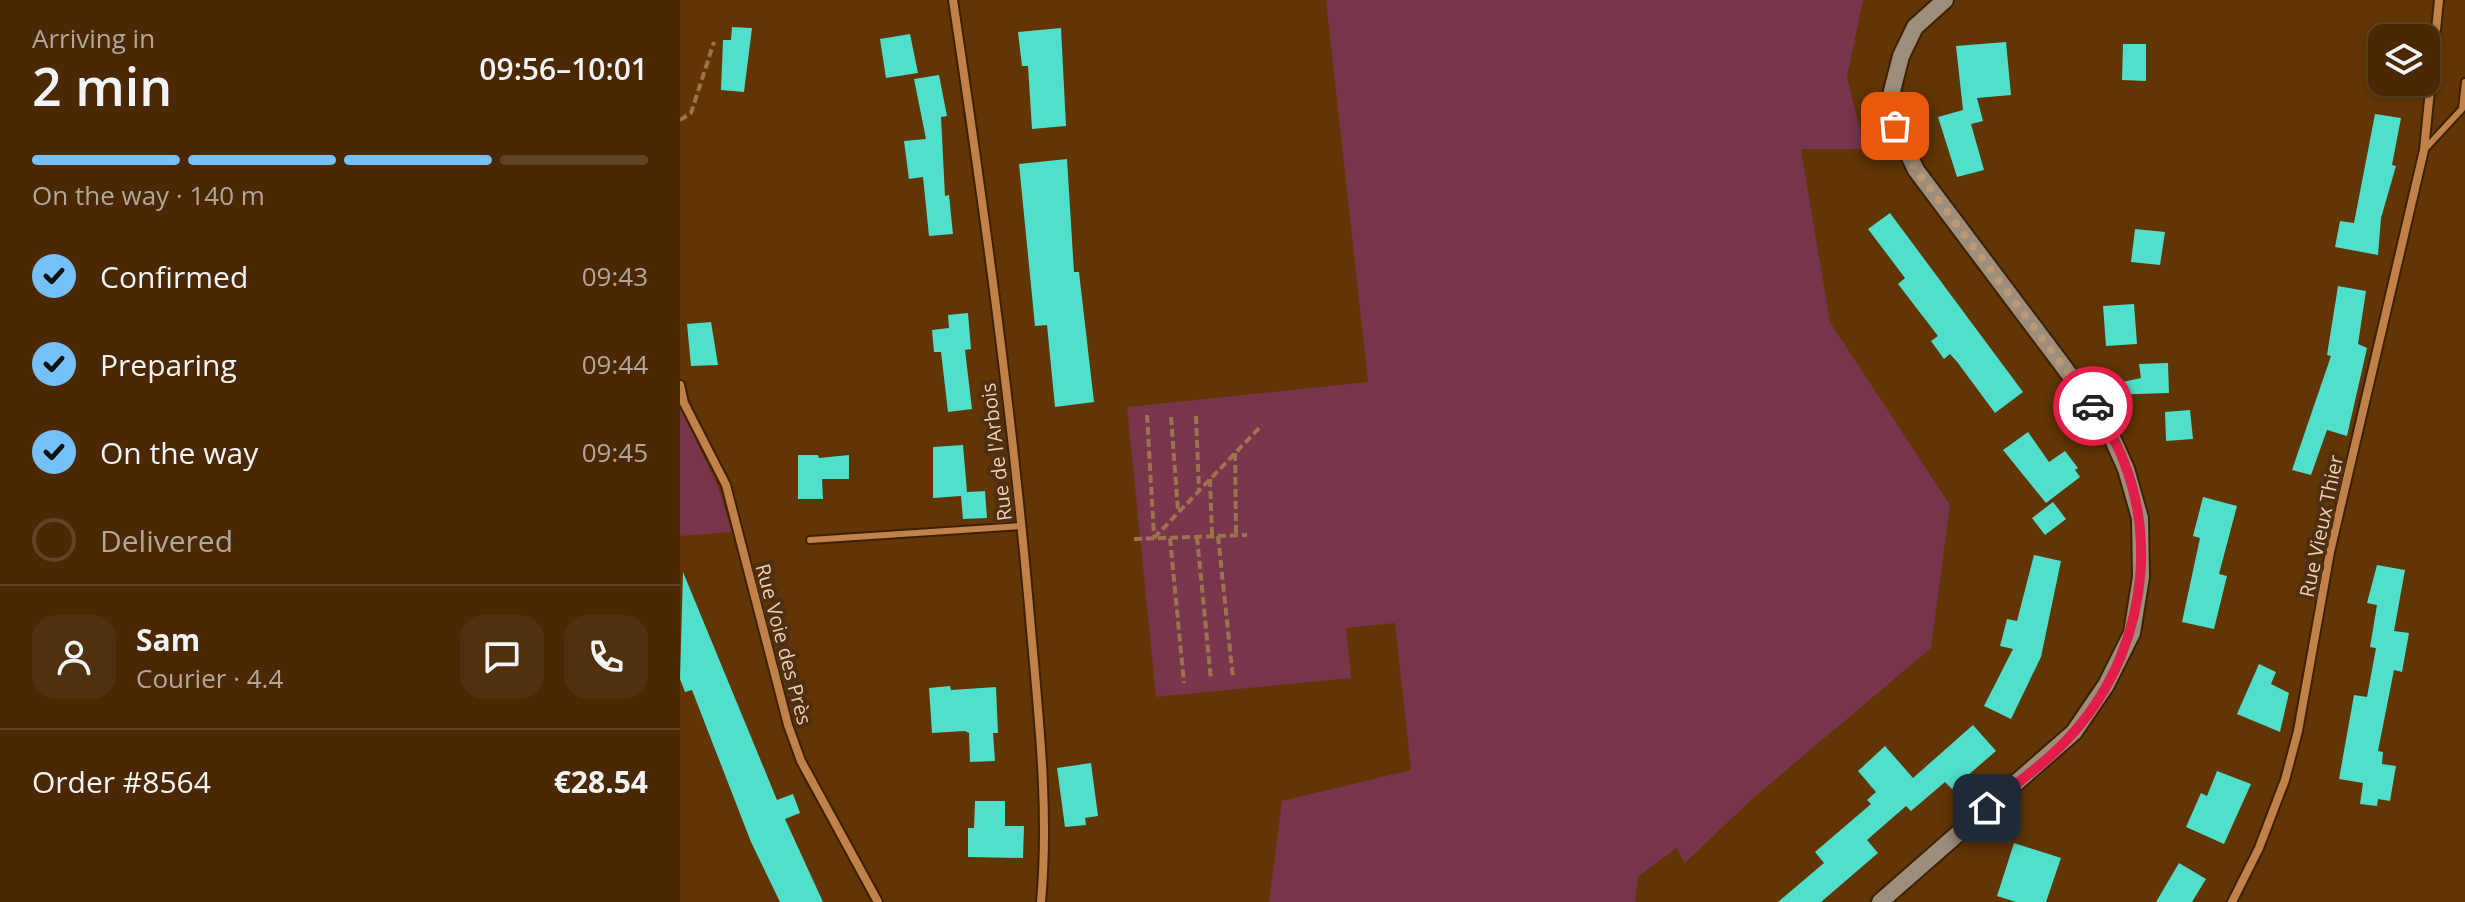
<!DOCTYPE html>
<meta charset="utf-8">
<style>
:root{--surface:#492803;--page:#50300d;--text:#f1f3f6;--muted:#b1a69a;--line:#614425;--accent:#75c0f6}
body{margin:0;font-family:"Open Sans",sans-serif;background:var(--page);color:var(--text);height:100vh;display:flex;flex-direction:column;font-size:30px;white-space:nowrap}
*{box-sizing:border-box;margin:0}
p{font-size:26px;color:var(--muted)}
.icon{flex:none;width:44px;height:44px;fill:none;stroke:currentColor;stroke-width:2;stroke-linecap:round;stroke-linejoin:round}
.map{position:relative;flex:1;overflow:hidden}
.panel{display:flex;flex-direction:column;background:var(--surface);width:680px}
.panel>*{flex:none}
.fabs{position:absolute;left:1688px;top:24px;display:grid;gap:16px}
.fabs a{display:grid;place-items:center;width:72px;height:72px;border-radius:16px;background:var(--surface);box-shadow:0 2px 6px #0004,0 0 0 2px var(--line);font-size:40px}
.pin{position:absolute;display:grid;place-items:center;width:68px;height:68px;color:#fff;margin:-34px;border-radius:16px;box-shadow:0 4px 12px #0006}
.courier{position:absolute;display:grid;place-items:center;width:80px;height:80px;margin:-40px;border:6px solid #e11d48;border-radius:50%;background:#fff;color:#222;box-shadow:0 2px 10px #0007}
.summary em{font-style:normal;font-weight:600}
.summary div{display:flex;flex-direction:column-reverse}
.summary{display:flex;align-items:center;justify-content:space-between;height:136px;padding:0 32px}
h1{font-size:52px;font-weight:600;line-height:60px}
.bar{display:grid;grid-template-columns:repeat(4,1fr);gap:12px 8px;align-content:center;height:96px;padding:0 32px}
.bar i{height:10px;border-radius:6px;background:var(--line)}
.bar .active{background:var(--accent)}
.bar p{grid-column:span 4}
.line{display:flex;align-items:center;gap:20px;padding:0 32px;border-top:2px solid var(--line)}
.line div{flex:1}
.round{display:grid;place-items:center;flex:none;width:84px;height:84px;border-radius:24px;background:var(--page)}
ol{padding:0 32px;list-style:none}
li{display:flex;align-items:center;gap:24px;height:88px}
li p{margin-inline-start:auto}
li .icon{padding:8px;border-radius:50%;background:var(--accent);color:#111;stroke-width:4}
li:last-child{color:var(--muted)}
li i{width:44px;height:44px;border:4px solid var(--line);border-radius:50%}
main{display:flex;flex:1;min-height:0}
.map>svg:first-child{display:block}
.green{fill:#78354b}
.building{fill:#50dfca}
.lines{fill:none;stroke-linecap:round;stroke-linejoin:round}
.lane-casing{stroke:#3e2001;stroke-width:10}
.street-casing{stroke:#3e2001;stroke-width:12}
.secondary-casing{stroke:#3e2001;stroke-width:20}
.path{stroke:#9b744b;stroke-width:4;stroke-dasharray:8 4;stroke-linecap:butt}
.lane{stroke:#c1824a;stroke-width:6}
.street{stroke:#c1824a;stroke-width:8}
.secondary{stroke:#9c8e7b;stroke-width:16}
.done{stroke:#bd9875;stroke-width:8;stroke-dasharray:0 14.4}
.route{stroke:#e11d48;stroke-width:10}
.labels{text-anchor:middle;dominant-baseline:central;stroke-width:8;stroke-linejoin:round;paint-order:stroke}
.street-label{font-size:20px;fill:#efceb2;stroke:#4f2f11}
</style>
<main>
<section class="panel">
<div class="summary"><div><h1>2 min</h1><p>Arriving in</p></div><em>09:56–10:01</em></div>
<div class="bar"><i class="active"></i><i class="active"></i><i class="active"></i><i></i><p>On the way · 140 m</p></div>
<ol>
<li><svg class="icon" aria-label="check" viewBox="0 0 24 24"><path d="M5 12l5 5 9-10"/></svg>Confirmed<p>09:43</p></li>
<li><svg class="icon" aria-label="check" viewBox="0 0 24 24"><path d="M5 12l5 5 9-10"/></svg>Preparing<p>09:44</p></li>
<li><svg class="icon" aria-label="check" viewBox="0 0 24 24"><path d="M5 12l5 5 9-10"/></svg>On the way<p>09:45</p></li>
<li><i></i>Delivered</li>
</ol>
<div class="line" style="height:144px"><a class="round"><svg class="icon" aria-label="person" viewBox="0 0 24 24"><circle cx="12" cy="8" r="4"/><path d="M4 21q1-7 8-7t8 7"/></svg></a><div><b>Sam</b><p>Courier · 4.4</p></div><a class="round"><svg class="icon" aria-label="chat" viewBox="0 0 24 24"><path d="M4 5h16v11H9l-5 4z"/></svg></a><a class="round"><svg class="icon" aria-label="phone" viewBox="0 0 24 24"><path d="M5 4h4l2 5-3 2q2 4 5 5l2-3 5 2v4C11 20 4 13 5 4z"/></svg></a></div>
<div class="line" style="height:104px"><div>Order #8564</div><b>€28.54</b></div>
</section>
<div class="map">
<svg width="1785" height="902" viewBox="0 0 1785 902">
<rect width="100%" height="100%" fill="#613504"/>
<path class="green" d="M 646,0 L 1183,0 L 1167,77 L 1185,149 L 1121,149 L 1150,322 L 1270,505 L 1251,648 L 1071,800 L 1005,863 L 996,848 L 958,877 L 955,902 L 589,902 L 602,801 L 731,770 L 715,623 L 666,628 L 671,678 L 476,697 L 447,407 L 688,382 Z
M 0,407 L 38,487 L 52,532 L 0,536 Z"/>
<path class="building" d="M 52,27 L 72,28 L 64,92 L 41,90 L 43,40 L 51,40 Z
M 381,28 L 386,126 L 352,129 L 348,66 L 342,66 L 338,32 Z
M 230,34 L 238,73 L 206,78 L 200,39 Z
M 1326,42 L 1331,95 L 1297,98 L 1303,121 L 1291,124 L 1304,170 L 1277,177 L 1258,117 L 1283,110 L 1276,46 Z
M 1443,44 L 1466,44 L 1466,81 L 1442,80 Z
M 259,75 L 267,116 L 261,117 L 265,196 L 269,195 L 273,234 L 249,236 L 243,177 L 229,179 L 224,141 L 246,139 L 234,79 Z
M 1695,114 L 1721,118 L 1712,165 L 1716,166 L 1701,218 L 1698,255 L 1655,247 L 1660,221 L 1674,223 Z
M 387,159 L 394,272 L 399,272 L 414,402 L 375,407 L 367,325 L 355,326 L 339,164 Z
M 1210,213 L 1343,392 L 1315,413 L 1278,363 L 1270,354 L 1264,359 L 1251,341 L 1258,336 L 1218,284 L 1225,278 L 1188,229 Z
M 1455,229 L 1485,232 L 1480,265 L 1451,262 Z
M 1658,286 L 1686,291 L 1678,344 L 1687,348 L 1667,436 L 1647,430 L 1631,475 L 1612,470 L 1651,356 L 1647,355 Z
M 1454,304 L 1457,344 L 1426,346 L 1423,306 Z
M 288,313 L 291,349 L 285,350 L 292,409 L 268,412 L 261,352 L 254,352 L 252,330 L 269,328 L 268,315 Z
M 31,322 L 38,365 L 11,366 L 7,324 Z
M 1488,363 L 1489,393 L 1425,395 L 1424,386 L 1461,378 L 1459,364 Z
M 1510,410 L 1513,439 L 1486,441 L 1485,412 Z
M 1348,432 L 1369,462 L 1385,451 L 1398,468 L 1395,470 L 1400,477 L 1366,503 L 1323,450 Z
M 283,445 L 287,492 L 305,491 L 307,518 L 283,519 L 281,496 L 253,498 L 253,447 Z
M 118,455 L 138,455 L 139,458 L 169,455 L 169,479 L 142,479 L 143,499 L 118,499 Z
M 1523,497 L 1557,506 L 1539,574 L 1547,576 L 1534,629 L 1502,622 L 1520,538 L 1513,536 Z
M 1373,502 L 1386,519 L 1365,535 L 1352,518 Z
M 1354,555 L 1381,561 L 1361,657 L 1331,719 L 1304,706 L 1333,649 L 1320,646 L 1327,619 L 1337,621 Z
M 1697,565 L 1725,570 L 1714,631 L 1729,633 L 1722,672 L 1714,670 L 1698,751 L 1703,752 L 1702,764 L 1716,766 L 1710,801 L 1698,799 L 1697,806 L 1680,804 L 1683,783 L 1659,779 L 1674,695 L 1687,697 L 1696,648 L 1690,647 L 1697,605 L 1687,603 Z
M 3,572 L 97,800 L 113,794 L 120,813 L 105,819 L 143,902 L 100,902 L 71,842 L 12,690 L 5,692 L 0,679 Z
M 1579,664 L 1596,672 L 1591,684 L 1609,693 L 1600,732 L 1557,714 Z
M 270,686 L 271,690 L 316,687 L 318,733 L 313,733 L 315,761 L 290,762 L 289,733 L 285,731 L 252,733 L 249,688 Z
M 1293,725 L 1316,751 L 1272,789 L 1265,782 L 1231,811 L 1226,806 L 1187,840 L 1198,853 L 1141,902 L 1098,902 L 1144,863 L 1135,852 L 1191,804 L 1187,800 L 1196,792 L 1178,771 L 1205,746 L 1233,778 Z
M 411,763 L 418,816 L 405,818 L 406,825 L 385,827 L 377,768 Z
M 1537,771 L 1571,784 L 1544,844 L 1506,827 L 1521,793 L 1527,796 Z
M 295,801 L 325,801 L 325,826 L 344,826 L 343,858 L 288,857 L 288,828 L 294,828 Z
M 1334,843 L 1381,858 L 1366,902 L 1336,902 L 1317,896 Z
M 1499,863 L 1526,879 L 1512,902 L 1476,902 Z"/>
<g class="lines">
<defs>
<path id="lane" d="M 1744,150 L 1782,109 L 1785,82
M 130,540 L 341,526"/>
<path id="street" d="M 273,0 C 303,201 331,403 349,606 C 357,704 370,804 361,902
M 0,385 L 4,403 L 46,485 L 108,725 L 121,761 L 198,902
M 1552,902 L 1579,848 L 1605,780 L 1618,731 L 1650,552 L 1744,150 L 1759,0"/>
<path id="secondary" d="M 1200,902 L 1394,732 L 1426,685 L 1452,633 L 1461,577 L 1460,518 L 1446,469 L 1425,422 L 1236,170 L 1215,126 L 1212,91 L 1221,56 L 1235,27 L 1265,0"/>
</defs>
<use href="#lane" class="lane-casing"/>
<use href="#street" class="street-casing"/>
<use href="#secondary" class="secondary-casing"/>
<path class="path" d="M 0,120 L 11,113 L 34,42
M 467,415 L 474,536
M 516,416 L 519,490
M 491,417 L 498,511
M 555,453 L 556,535
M 530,479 L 532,536
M 538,536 L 553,678
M 517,537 L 531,680
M 474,538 L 582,425
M 490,538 L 504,683
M 454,539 L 567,535"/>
<use href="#lane" class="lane"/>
<use href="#street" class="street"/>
<use href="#secondary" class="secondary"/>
</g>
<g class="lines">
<path class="done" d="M 1215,126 L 1236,170 L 1413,406"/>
<path class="route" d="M 1307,808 C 1335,784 1370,760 1394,732 C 1473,642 1486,504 1413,406"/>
</g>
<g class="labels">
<g class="street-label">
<text transform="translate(316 452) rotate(-97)">Rue de l'Arbois</text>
<text transform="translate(1641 526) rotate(-78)">Rue Vieux Thier</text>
<text transform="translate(104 644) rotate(75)">Rue Voie des Près</text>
</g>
</g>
</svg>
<div class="fabs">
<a><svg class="icon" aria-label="layers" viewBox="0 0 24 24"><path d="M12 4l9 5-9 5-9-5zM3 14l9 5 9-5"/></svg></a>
</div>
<div class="pin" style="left:1215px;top:126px;background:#ea580c"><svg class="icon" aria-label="bag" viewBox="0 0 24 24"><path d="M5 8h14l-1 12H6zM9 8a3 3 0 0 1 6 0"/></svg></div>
<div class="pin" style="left:1307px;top:808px;background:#1f2937"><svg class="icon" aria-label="home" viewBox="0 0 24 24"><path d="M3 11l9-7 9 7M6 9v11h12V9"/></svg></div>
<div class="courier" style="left:1413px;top:406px"><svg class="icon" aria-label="car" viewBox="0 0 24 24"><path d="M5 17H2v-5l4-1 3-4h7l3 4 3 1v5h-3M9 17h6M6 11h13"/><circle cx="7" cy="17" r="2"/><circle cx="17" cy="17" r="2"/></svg></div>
</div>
</main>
